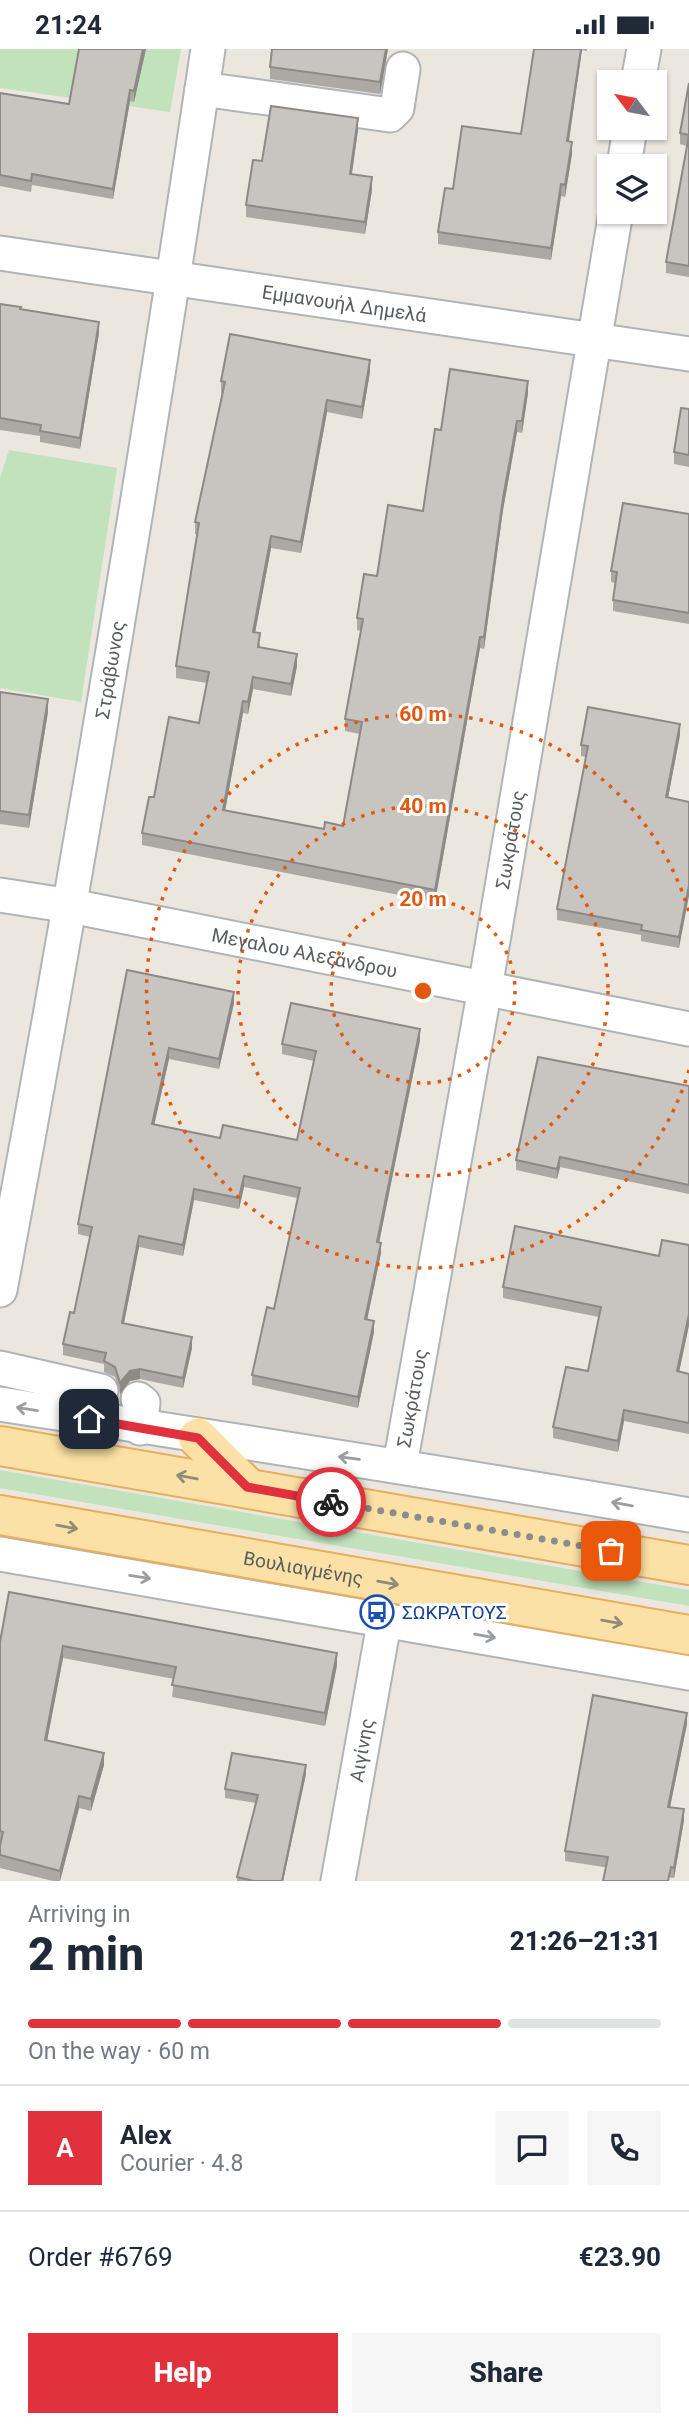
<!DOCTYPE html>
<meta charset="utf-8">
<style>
:root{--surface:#fff;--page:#f6f6f7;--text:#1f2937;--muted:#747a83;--line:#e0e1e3;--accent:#e0313c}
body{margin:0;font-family:Roboto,sans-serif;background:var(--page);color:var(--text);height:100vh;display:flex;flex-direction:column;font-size:26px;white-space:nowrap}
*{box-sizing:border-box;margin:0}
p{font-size:23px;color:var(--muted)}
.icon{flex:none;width:38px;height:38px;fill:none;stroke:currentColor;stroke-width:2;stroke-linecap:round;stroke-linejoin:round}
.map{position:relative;height:1832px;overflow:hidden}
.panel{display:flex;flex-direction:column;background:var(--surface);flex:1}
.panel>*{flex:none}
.needle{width:46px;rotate:302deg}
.buttons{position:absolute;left:597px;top:21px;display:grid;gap:14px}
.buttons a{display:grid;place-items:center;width:70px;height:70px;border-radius:0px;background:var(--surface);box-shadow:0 2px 5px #0004;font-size:35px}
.pin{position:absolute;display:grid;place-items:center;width:60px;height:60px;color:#fff;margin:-30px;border-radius:14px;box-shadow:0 4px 10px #0006}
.courier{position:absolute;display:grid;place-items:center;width:70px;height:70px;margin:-35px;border:5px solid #e0313c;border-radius:50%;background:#fff;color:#222;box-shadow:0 2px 9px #0007}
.head em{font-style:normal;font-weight:800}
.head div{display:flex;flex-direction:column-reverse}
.head{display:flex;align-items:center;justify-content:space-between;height:119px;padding:0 28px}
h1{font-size:46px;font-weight:800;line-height:52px}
.bar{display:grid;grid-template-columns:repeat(4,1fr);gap:10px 7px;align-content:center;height:84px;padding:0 28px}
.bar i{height:9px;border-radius:5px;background:var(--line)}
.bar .on{background:var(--accent)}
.bar p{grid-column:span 4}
.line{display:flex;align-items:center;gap:18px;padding:0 28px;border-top:2px solid var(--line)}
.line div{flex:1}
.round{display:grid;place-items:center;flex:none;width:74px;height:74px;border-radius:0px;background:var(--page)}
.button{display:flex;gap:14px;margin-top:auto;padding:14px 28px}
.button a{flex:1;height:80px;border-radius:0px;background:var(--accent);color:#fff;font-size:28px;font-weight:800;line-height:80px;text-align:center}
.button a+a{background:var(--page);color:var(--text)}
.status{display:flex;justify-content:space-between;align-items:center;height:49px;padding:0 35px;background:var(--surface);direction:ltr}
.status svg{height:19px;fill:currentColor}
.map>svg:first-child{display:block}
.green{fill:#c2e2bc}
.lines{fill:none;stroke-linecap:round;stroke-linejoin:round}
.minor-casing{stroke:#b0b4b7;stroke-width:37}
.major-casing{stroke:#eaad5a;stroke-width:42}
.minor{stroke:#fff;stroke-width:33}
.major{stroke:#fbe1a5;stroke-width:38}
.wall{fill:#aca9a4}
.shaded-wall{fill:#8c8986}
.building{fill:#c8c4bf;stroke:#8c8986;stroke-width:2}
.oneway{stroke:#9b9ea0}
.oneway2{stroke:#918b78}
.done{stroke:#8b8d8c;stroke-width:7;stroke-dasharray:0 12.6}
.route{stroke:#e0313c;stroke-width:9}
.ring{fill:none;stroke:#e15910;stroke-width:3.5;stroke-dasharray:3.5 7}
.labels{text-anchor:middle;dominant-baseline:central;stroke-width:6;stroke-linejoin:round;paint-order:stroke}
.street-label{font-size:19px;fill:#585d60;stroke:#fff}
.transit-label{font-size:19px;fill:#164399;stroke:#fff;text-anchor:start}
.centre{fill:#e15910;stroke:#fff;stroke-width:3.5}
.ring-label{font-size:21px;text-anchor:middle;font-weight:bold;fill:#e15910;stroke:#fff;stroke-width:6;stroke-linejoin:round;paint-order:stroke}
</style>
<div class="status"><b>21:24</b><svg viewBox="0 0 49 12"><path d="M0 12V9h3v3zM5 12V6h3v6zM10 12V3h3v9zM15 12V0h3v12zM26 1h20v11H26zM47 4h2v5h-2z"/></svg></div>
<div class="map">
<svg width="689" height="1832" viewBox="0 0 689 1832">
<rect width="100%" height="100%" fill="#ebe7df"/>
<path class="green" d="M 0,0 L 181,0 L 170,63 L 0,39 Z
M 9,401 L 117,419 L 81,653 L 0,639 L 0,429 Z
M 0,1421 L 689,1541 L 689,1557 L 0,1439 Z"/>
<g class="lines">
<defs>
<g id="minor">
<path d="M 638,33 L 644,0"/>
<path d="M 202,40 L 390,66 L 397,59 L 403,20"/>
<path d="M 624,117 L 630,79"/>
<path id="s1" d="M 0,204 L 689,305"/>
<path id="s2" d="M 0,846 L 71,857 L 689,980"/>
<path id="s3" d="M 0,1241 C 77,829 146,415 208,0"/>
<path d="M 0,1319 L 101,1342"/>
<path d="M 138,1350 L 143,1354 L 140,1379"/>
<path d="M 0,1355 C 230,1391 460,1426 689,1466"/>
<path id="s4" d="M 400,1416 L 485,939 L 616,163"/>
<path d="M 0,1505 L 689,1624"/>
<path id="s5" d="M 338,1832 L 385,1569"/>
</g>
<g id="major">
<path d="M 198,1389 L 247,1438"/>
<path d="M 0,1397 L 689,1516"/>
<path id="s6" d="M 0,1466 L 689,1586"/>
</g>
</defs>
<use href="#minor" class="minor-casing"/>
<use href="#major" class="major-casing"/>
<use href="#minor" class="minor"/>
<use href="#major" class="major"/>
</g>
<path class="wall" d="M 79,0 L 146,0 L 134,53 L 130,52 L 113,150 L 32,136 L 31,143 L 0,137 L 0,44 L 69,55 Z
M 272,0 L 388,0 L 380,45 L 270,30 L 270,18 Z
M 534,0 L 587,0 L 587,2 L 582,1 L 569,92 L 572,105 L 565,148 L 561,147 L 551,211 L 438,195 L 438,183 L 453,140 L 521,85 Z
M 689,34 L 689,228 L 666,224 L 666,213 L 687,97 L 680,95 L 680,84 Z
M 358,81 L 352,125 L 372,141 L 365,185 L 246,168 L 246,156 L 262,112 Z
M 0,255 L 99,284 L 80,400 L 40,393 L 40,387 L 0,381 Z
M 370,323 L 362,370 L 327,363 L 301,504 L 271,499 L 255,583 L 260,596 L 260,598 L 297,617 L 291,647 L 253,640 L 248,665 L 243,664 L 225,762 L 324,780 L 343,777 L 360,685 L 345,682 L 345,670 L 361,582 L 357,581 L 357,569 L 377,527 L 423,462 L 441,381 L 528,344 L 522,384 L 517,383 L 503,461 L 484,600 L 480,599 L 435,853 L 142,796 L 142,784 L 154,748 L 199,674 L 207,634 L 176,629 L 176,617 L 198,485 L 195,485 L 195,473 L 222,344 L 221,344 L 221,332 Z
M 689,360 L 689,418 L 674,415 L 674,403 Z
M 689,465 L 689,575 L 613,562 L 613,551 L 615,534 L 611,533 L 611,522 Z
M 0,643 L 48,663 L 29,779 L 0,775 Z
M 680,686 L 668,749 L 689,753 L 679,899 L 641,892 L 641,886 L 557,871 L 557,860 L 586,708 L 581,707 L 581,696 Z
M 127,921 L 234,954 L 219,1020 L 169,1010 L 154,1075 L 220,1089 L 297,1091 L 314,1012 L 282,1005 L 282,995 L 420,991 L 379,1193 L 381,1204 L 367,1271 L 374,1283 L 358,1359 L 252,1336 L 252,1326 L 274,1260 L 297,1149 L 244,1138 L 239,1160 L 194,1151 L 183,1207 L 139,1198 L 124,1274 L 192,1299 L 183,1339 L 140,1330 L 130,1332 L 120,1345 L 115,1328 L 104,1323 L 104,1315 L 63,1306 L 63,1295 L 74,1264 L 90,1188 L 78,1185 L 78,1175 Z
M 689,1037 L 689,1145 L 560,1118 L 557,1130 L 516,1121 L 516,1111 Z
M 503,1238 L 689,1276 L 679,1323 L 689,1325 L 689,1385 L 624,1372 L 618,1403 L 553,1389 L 553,1378 L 588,1322 L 599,1268 L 503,1249 Z
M 0,1593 L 337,1616 L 325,1677 L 172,1648 L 174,1630 L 63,1609 L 47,1691 L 104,1716 L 91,1762 L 79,1759 L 60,1832 L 53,1832 L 0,1819 Z
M 687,1675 L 670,1758 L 684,1771 L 674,1829 L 565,1812 L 565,1802 Z
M 306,1725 L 283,1832 L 237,1832 L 237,1828 L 256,1754 L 225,1749 L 225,1740 Z"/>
<path class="shaded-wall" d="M 143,0 L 146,0 L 134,53 L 134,42 Z
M 386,0 L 388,0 L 380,45 L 380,33 Z
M 581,0 L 582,0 L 567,104 L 567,92 Z
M 130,41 L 130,52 L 113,150 L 113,140 Z
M 358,69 L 358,81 L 350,137 L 350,125 Z
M 572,93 L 572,105 L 565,148 L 565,136 Z
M 372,128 L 372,141 L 365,185 L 365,173 Z
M 561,135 L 561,147 L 551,211 L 551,199 Z
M 99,273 L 99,284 L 80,400 L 80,389 Z
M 370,311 L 370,323 L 362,370 L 362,358 Z
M 528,332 L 528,344 L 522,384 L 522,372 Z
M 327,351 L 327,363 L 301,504 L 301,493 Z
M 517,372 L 517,383 L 503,461 L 484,600 L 484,588 L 503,449 Z
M 271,487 L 271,499 L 253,595 L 253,583 Z
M 480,588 L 480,599 L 435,853 L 435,841 Z
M 297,605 L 297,617 L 291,647 L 291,635 Z
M 253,628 L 253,640 L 248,665 L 248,653 Z
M 48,650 L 48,663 L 29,779 L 29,766 Z
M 243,652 L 243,664 L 223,773 L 223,761 Z
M 680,675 L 680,686 L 666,759 L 666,748 Z
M 689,836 L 689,847 L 679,899 L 679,888 Z
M 234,943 L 234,954 L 219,1020 L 219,1010 Z
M 420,980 L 420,991 L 377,1204 L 377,1193 Z
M 169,999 L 169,1010 L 152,1086 L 152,1075 Z
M 560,1108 L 560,1118 L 557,1130 L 557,1120 Z
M 244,1127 L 244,1138 L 239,1160 L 239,1149 Z
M 194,1140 L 194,1151 L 183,1207 L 183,1196 Z
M 139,1187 L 139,1198 L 122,1284 L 122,1274 Z
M 381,1194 L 381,1204 L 365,1281 L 365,1270 Z
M 689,1265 L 689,1276 L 677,1333 L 677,1322 Z
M 374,1272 L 374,1283 L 358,1359 L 358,1348 Z
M 192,1288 L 192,1299 L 183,1339 L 183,1329 Z
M 140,1320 L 140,1330 L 130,1332 L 120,1345 L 120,1334 L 130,1322 Z
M 624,1361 L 624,1372 L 618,1403 L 618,1392 Z
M 63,1597 L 63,1609 L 45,1703 L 45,1691 Z
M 337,1604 L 337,1616 L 325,1677 L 325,1664 Z
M 687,1664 L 687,1675 L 668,1768 L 668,1758 Z
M 104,1704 L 104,1716 L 91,1762 L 91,1750 Z
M 306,1716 L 306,1725 L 283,1832 L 282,1832 Z
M 79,1747 L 79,1759 L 60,1832 L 60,1822 Z
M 684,1760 L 684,1771 L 674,1829 L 674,1819 Z"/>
<path class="building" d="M 79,0 L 143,0 L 134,42 L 130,41 L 113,140 L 32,125 L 31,132 L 0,126 L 0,44 L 69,55 Z
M 272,0 L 386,0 L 380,33 L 270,18 Z
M 534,0 L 581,0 L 567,92 L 572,93 L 565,136 L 561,135 L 551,199 L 438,183 L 445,139 L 453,140 L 462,77 L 521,85 Z
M 689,34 L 689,217 L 666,213 L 689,86 L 680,84 Z
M 271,57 L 358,69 L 350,125 L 372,128 L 365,173 L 246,156 L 253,111 L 262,112 Z
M 0,255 L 21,258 L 20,260 L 99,273 L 80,389 L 40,382 L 41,376 L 0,369 Z
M 230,285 L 370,311 L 362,358 L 327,351 L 301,493 L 271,487 L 253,583 L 260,584 L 258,598 L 297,605 L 291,635 L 253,628 L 248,653 L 243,652 L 223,761 L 324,780 L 325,773 L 343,777 L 362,673 L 345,670 L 363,570 L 357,569 L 364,525 L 377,527 L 388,456 L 423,462 L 435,380 L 441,381 L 450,320 L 528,332 L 522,372 L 517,372 L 503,449 L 484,588 L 480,588 L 435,841 L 142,784 L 149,748 L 154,748 L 169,668 L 199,674 L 209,623 L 176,617 L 199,474 L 195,473 L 225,333 L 221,332 Z
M 681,359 L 689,360 L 689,406 L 674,403 Z
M 623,454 L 689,465 L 689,564 L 613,551 L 617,523 L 611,522 Z
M 0,643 L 48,650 L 29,766 L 0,762 Z
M 588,658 L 680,675 L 666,748 L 689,753 L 689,836 L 679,888 L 641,881 L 642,876 L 557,860 L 588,697 L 581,696 Z
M 127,921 L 234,943 L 219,1010 L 169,999 L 152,1075 L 220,1089 L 223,1076 L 297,1091 L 316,1002 L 282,995 L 291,954 L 420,980 L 377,1193 L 381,1194 L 365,1270 L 374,1272 L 358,1348 L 252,1326 L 267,1258 L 274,1260 L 300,1139 L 244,1127 L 239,1149 L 194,1140 L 183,1196 L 139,1187 L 122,1274 L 192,1288 L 183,1329 L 140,1320 L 130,1322 L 120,1334 L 115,1318 L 104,1312 L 106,1304 L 63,1295 L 70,1263 L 74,1264 L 92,1178 L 78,1175 Z
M 538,1008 L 689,1037 L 689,1136 L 560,1108 L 557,1120 L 516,1111 Z
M 515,1177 L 659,1207 L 662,1191 L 689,1196 L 689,1265 L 677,1322 L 689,1325 L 689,1374 L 624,1361 L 618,1392 L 553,1378 L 566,1318 L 588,1322 L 601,1258 L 503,1238 Z
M 9,1543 L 337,1604 L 325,1664 L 172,1636 L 176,1618 L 63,1597 L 45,1691 L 104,1704 L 91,1750 L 79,1747 L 60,1822 L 0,1806 L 0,1797 L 3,1783 L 0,1782 L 0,1593 Z
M 593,1646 L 687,1664 L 668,1758 L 684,1760 L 674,1819 L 671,1818 L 668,1832 L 603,1832 L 608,1808 L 565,1802 Z
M 232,1704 L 306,1716 L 282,1832 L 254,1832 L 237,1828 L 258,1746 L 225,1740 Z"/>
<defs><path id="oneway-shaft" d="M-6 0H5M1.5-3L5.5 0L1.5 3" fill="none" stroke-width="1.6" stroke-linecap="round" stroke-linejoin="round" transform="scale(1.75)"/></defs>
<g class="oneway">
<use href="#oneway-shaft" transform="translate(27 1360) rotate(-171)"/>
<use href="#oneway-shaft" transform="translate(349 1409) rotate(-172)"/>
<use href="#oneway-shaft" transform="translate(622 1455) rotate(-170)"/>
<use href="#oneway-shaft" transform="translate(140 1528) rotate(9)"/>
<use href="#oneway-shaft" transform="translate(485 1587) rotate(10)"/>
</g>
<g class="oneway2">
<use href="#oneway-shaft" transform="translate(187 1428) rotate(-170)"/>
<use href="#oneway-shaft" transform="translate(67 1478) rotate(10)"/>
<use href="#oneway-shaft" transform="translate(388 1534) rotate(10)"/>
<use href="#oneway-shaft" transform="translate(612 1573) rotate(10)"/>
</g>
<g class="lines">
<path class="done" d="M 331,1453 L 611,1502"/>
<path class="route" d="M 89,1370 L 198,1389 L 247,1438 L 331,1453"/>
</g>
<g class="ring">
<circle cx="423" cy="942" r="92"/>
<circle cx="423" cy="942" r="185"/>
<path d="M689 1021A277 277 0 1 1 689 863"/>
</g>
<defs>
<symbol id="bus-ring" viewBox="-11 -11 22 22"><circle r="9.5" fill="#fff" stroke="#1a4fb4" stroke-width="1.5"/><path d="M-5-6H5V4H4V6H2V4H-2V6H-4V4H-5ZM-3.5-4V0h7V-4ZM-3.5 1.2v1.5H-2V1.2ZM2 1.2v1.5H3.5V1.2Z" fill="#1a4fb4"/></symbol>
</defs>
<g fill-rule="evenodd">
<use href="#bus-ring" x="358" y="1544" width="38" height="38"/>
</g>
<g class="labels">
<g class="street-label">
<text stroke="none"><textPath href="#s1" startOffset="348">Εμμανουήλ Δημελά</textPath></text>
<text stroke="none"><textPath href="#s3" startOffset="630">Στράβωνος</textPath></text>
<text stroke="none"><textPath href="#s4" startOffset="635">Σωκράτους</textPath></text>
<text stroke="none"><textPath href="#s2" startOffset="310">Μεγαλου Αλεξάνδρου</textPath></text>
<text stroke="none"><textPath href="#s4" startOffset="68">Σωκράτους</textPath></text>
<text stroke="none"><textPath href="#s6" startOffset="308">Βουλιαγμένης</textPath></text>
<text stroke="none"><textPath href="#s5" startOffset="133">Αιγίνης</textPath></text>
</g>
<g class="transit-label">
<text x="402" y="1563">ΣΩΚΡΑΤΟΥΣ</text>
</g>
</g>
<circle cx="423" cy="942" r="10" class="centre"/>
<g class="ring-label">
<text x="423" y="672">60 m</text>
<text x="423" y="764">40 m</text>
<text x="423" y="857">20 m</text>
</g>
</svg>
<div class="buttons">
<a><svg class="needle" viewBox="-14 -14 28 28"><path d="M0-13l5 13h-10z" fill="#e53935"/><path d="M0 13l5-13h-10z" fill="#747a83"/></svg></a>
<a><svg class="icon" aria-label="layers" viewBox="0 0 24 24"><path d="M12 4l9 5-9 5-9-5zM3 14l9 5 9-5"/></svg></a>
</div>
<div class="pin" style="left:611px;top:1502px;background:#ea580c"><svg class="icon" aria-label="bag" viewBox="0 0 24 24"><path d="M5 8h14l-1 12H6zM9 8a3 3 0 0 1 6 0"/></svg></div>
<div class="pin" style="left:89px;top:1370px;background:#1f2937"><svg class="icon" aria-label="home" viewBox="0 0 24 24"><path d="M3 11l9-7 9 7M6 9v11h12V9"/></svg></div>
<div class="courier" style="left:331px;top:1453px"><svg class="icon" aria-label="bike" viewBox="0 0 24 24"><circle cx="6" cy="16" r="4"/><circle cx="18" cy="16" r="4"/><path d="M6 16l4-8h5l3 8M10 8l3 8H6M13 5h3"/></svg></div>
</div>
<section class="panel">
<div class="head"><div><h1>2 min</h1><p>Arriving in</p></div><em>21:26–21:31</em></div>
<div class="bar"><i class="on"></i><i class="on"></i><i class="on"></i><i></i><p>On the way · 60 m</p></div>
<div class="line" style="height:126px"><b class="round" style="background:var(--accent);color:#fff">A</b><div><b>Alex</b><p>Courier · 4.8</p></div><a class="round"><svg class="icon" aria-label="chat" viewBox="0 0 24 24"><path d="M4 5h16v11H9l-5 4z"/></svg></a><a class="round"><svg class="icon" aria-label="phone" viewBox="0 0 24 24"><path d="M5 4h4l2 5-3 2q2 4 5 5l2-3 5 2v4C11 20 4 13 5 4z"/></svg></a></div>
<div class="line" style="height:91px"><div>Order #6769</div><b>€23.90</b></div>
<div class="button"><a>Help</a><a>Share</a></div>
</section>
